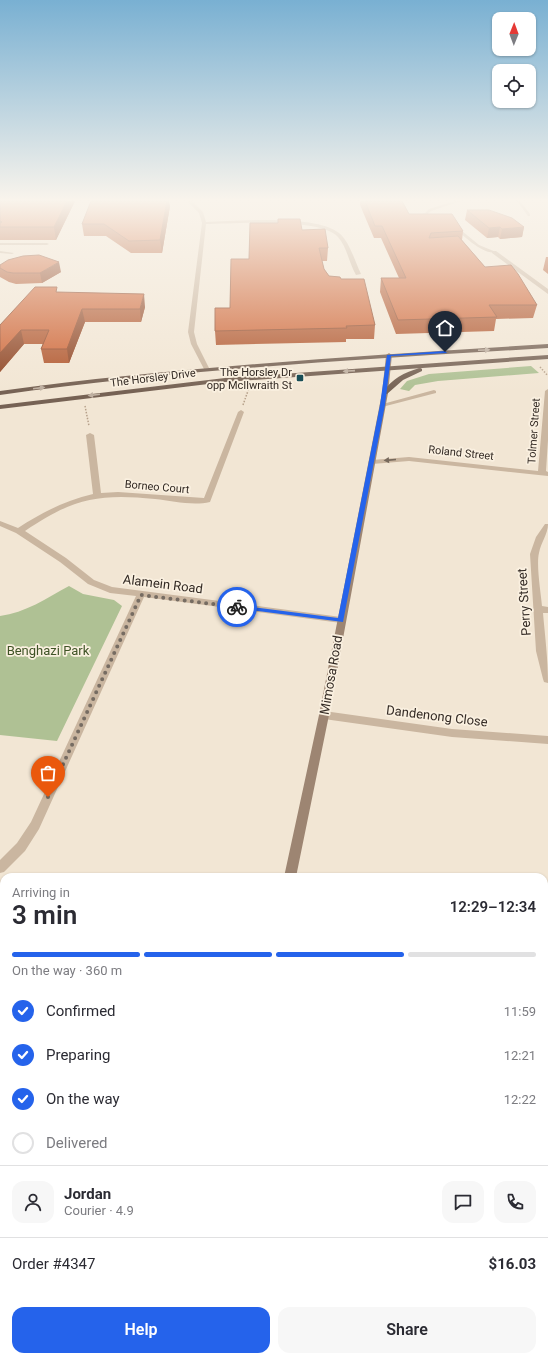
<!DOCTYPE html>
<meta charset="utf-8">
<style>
:root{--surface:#fff;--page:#f7f7f7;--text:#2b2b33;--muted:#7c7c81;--line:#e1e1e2;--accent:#2563eb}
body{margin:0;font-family:Roboto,sans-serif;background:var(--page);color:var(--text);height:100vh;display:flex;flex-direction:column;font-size:15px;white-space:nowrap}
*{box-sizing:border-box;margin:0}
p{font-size:13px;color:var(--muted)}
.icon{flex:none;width:22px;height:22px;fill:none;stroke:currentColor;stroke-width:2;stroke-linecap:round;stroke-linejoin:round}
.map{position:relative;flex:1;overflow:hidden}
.sheet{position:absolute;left:0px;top:873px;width:548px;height:488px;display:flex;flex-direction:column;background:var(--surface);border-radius:12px 12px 0 0;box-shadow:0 1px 3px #0004}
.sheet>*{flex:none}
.needle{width:26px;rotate:1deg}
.fabs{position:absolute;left:492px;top:12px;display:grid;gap:8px}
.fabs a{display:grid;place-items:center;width:44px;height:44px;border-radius:8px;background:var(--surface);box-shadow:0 1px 3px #0004;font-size:20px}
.pin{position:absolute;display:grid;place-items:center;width:34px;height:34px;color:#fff;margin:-41px -17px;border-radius:50% 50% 50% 0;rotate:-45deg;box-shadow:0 0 4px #0007}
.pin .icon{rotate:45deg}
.courier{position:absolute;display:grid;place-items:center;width:40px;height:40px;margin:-20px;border:3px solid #2563eb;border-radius:50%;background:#fff;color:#222;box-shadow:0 1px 5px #0007}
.head em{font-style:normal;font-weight:600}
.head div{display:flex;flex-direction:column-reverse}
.head{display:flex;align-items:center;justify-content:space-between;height:68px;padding:0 12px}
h1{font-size:26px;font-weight:600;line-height:30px}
.bar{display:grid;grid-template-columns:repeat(4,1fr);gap:6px 4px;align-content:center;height:48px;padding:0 12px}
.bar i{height:5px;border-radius:3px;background:var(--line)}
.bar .on{background:var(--accent)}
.bar p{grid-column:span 4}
.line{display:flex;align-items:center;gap:10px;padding:0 12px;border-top:1px solid var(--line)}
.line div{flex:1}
.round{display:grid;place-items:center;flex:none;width:42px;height:42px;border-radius:12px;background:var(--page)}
ol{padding:0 12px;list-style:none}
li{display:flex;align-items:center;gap:12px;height:44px}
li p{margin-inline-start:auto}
li .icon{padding:4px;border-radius:50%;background:var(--accent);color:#fff;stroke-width:4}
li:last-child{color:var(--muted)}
li i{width:22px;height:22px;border:2px solid var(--line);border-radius:50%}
.action{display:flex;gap:8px;margin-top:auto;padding:8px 12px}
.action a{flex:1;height:46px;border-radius:12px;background:var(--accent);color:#fff;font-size:16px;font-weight:600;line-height:46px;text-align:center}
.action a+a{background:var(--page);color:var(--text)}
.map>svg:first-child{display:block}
.green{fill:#afc194}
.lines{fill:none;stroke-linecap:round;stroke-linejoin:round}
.path{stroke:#b6a08a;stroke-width:1.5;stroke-dasharray:1.5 1.5;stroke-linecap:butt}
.service{fill:#cab6a0;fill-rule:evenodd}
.minor{fill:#cab6a0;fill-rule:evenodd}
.secondary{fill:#9d8572;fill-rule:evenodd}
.primary{fill:#766254;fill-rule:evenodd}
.wall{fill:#b1572e}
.shaded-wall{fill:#904726}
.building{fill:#ce6536;stroke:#904726}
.oneway{fill:#bfb0a1}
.oneway2{fill:#77695c}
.route{fill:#2563eb}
.done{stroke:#766c62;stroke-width:4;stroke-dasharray:0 7.2}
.poi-dot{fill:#184e57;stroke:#faf0e0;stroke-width:1.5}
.labels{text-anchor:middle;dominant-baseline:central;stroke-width:3.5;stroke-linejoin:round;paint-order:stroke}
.far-poi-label{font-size:11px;fill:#332a24;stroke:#faf0e0;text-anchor:end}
.far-street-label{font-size:11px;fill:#332a24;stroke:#faf0e0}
.street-label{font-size:13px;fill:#332a24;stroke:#faf0e0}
.park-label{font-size:13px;fill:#3f5326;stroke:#faf0e0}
</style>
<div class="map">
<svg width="548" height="1361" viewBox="0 0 548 1361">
<rect width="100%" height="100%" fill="#f2e6d4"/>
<path class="green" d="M 531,366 L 539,373 L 438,381 L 415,385 L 409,391 L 400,389 L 407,381 L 429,374 Z
M 69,586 L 83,594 L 114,600 L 122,606 L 57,741 L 0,735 L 0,616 C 25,613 47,598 69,586 Z"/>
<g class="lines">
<path class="path" d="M 540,367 L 548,376
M 243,405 L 249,388
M 85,406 L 89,426"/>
<path class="service" d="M 455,201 L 461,201 L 431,211 L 427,215 L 416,217 L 414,216 L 425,213 L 429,209 Z
M 520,201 L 530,214 L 530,216 L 528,216 L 517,201 Z
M 454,226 L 456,226 L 479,245 L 496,252 C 484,256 463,235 454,228 Z
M 0,243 L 47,243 L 49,244 L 47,245 L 0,245 Z
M 0,251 L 14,253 L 12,254 L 0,253 Z
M 0,1013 L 4,1014 L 4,1026 L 0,1025 Z"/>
<path class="minor" d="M 187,201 L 192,201 L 203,212 L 206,222 C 237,221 316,214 339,233 C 350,242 355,262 361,274 L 356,275 C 349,263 347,247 338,237 C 320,217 233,224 206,224 L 194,332 L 197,344 L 209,368 L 204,369 L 191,344 L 188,332 L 202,223 L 199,213 Z
M 492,251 L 496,251 L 548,289 L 548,294 L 492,253 Z
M 548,389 L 548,440 L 546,471 L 548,472 L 548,476 L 409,461 L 372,464 L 368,462 L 372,460 L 409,457 L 538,471 L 545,391 Z
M 434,390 L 436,391 L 436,393 L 382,407 L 379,405 Z
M 241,410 L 244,412 L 210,502 C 193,506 172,501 155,499 C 98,493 72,499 25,531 L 66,558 L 94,580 L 112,587 L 341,617 L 346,620 L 341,623 L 144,597 L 39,829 L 25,851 L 4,872 L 0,873 L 0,860 L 17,843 L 31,822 L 136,596 L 110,593 L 88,584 L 60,562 L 16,533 L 0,526 L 0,521 L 18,528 C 41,513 66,500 93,494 L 86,435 L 90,433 L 94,435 L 101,493 L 118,492 L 204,498 L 238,412 Z
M 545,524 L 548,524 C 548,534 541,542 539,553 C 536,564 541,594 542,606 L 548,607 L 548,613 L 543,613 C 545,636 548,659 548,683 L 544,682 L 543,679 L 536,651 L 530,554 L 536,537 Z
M 324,711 L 452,729 L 548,736 L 548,744 L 452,737 L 324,719 L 320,718 L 319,715 L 320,712 Z
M 521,1357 L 539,1357 L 539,1361 L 521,1361 Z"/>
<path class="secondary" d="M 389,353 L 392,355 L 388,393 L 329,715 L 296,877 L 284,877 L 319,715 L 382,393 L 386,355 Z
M 544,922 L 548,922 L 548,934 L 544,934 Z
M 191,1357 L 209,1357 L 208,1361 L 190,1361 Z"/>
<path class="primary" d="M 548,344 L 548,348 C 365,359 182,369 0,395 L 0,391 C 182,366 365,356 548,344 Z
M 548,355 L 548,359 L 225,382 L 0,409 L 0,405 L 225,378 Z
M 420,368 L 422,369 L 422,371 L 403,380 L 387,394 L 382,393 C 392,379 404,372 420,368 Z"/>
</g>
<path class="wall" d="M 0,201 L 75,201 L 56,240 L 0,240 Z
M 360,201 L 402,201 L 409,214 L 463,231 L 462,240 L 485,267 L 537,305 L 533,318 L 496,319 L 494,331 L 396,334 L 380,292 L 381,278 L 399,278 L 381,238 L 374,238 L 360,205 Z
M 170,206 L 162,253 L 131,253 L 106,236 L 84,236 L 82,224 Z
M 467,210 L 524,227 L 522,237 L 500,239 L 498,237 L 487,238 L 465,220 Z
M 278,219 L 302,230 L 328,248 L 327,261 L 322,261 L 324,269 L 329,276 L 341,279 L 375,325 L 374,339 L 346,339 L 346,342 L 216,345 L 215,331 L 230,308 L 249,259 L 278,223 Z
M 546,257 L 548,257 L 548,274 L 543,270 Z
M 0,265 L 61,272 L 42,283 L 16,284 L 9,282 L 0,277 Z
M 58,292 L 145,307 L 141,322 L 85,322 L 69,363 L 44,363 L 41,349 L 43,344 L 24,344 L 0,372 L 0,325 Z"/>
<path class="shaded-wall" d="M 67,201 L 75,201 L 56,240 L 54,227 Z
M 167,201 L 169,201 L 170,206 L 162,253 L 160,240 Z
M 500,227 L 498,237 L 487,238 L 489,228 Z
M 524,227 L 522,237 L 500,239 L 502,229 Z
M 59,262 L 61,272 L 42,283 L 40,273 Z
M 144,294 L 145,307 L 141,322 L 140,309 Z
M 82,309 L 85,322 L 69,363 L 67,349 Z
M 21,330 L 24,344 L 0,372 L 0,353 Z
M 46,1357 L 56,1357 L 55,1361 L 45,1361 Z"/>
<path class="building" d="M 0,201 L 67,201 L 54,227 L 0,227 L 0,223 L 2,222 L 0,221 Z
M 91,201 L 167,201 L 160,240 L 129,241 L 104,224 L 82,224 Z
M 365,201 L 402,201 L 409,214 L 452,214 L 463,231 L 431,233 L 429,238 L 458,236 L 485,267 L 511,265 L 518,274 L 537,305 L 489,305 L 497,317 L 398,320 L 381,278 L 406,278 L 382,226 L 375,226 Z
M 467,210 L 489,210 L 512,218 L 524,227 L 502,229 L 500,227 L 489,228 Z
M 278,219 L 300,219 L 302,230 L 325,229 L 328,248 L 319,248 L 324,269 L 329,276 L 340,277 L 341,279 L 364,279 L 375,325 L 346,326 L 347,328 L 215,331 L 215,308 L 230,308 L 231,259 L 249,259 L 250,223 L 278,223 Z
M 39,255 L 59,262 L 40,273 L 13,273 L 7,272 L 0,268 L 0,265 L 8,260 L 23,256 Z
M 35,287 L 57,287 L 56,292 L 144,294 L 140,309 L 82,309 L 67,349 L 41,349 L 49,330 L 21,330 L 0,353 L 0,325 Z
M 0,1310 L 4,1311 L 4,1357 L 46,1357 L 45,1361 L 0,1361 Z"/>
<defs><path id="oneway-solid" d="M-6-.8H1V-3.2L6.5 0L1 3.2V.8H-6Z"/></defs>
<g class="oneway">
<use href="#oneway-solid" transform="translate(484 350) rotate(-3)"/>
<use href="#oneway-solid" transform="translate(349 371) rotate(176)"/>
<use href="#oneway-solid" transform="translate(39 388) rotate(-7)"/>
<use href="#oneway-solid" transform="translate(94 395) rotate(173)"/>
</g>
<use class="oneway2" href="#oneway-solid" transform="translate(390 460) rotate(175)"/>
<linearGradient id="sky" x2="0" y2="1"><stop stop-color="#79b0d2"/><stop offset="0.51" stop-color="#f9f4ec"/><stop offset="1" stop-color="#f9f4ec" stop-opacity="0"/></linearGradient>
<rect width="548" height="392" fill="url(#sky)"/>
<path class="route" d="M 445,351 L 447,353 L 391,356 L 385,405 L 343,622 L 235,608 L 235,606 L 237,605 L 338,618 L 380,405 L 387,355 Z"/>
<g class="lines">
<path class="done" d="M 48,797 L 141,595 L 237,607"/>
</g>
<rect class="poi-dot" x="296" y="374" width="8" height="8" rx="2"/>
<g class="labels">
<g class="far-poi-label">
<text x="292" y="372">The Horsley Dr<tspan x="292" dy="13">opp McIlwraith St</tspan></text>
</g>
<g class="far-street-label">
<text transform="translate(153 378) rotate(-7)">The Horsley Drive</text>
<text transform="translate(534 431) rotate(-86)">Tolmer Street</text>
<text transform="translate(461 453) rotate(6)">Roland Street</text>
<text transform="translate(157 487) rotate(5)">Borneo Court</text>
</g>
<g class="street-label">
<text transform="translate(163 584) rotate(7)">Alamein Road</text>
<text transform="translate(524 602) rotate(-94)">Perry Street</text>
<text transform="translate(331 675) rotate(-80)">Mimosa Road</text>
<text transform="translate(437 716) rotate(7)">Dandenong Close</text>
</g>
<g class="park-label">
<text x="48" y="650">Benghazi Park</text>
</g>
</g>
</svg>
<div class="fabs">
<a><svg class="needle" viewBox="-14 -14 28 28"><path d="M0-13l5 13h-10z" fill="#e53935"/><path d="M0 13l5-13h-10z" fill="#7c7c81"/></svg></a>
<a><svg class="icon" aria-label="locate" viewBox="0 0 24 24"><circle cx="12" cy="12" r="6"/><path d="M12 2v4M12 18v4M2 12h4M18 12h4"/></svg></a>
</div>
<div class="pin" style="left:48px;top:797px;background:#ea580c"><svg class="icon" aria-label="bag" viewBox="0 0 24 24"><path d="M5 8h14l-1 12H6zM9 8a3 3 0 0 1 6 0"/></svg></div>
<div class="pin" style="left:445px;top:352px;background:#1f2937"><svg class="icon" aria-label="home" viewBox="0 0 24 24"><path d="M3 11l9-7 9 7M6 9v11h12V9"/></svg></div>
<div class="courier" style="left:237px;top:607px"><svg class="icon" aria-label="bike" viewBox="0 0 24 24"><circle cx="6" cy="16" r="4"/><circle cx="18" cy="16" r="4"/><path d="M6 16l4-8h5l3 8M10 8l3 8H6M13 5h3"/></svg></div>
<section class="sheet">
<div class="head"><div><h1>3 min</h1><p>Arriving in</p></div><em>12:29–12:34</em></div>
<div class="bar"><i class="on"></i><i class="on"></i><i class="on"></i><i></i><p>On the way · 360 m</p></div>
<ol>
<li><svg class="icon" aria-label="check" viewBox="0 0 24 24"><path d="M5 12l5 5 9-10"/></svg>Confirmed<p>11:59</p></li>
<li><svg class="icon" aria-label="check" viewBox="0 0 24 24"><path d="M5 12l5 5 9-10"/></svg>Preparing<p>12:21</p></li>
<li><svg class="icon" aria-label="check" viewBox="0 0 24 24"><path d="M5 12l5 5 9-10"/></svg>On the way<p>12:22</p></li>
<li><i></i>Delivered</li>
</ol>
<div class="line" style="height:72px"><a class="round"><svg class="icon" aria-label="person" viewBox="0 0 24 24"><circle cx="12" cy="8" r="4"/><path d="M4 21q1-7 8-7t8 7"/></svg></a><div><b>Jordan</b><p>Courier · 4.9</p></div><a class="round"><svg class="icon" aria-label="chat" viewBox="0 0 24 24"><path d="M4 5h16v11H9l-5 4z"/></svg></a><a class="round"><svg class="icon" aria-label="phone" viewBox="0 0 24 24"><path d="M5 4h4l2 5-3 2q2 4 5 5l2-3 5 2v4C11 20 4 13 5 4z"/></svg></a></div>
<div class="line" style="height:52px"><div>Order #4347</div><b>$16.03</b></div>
<div class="action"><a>Help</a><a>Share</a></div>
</section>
</div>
